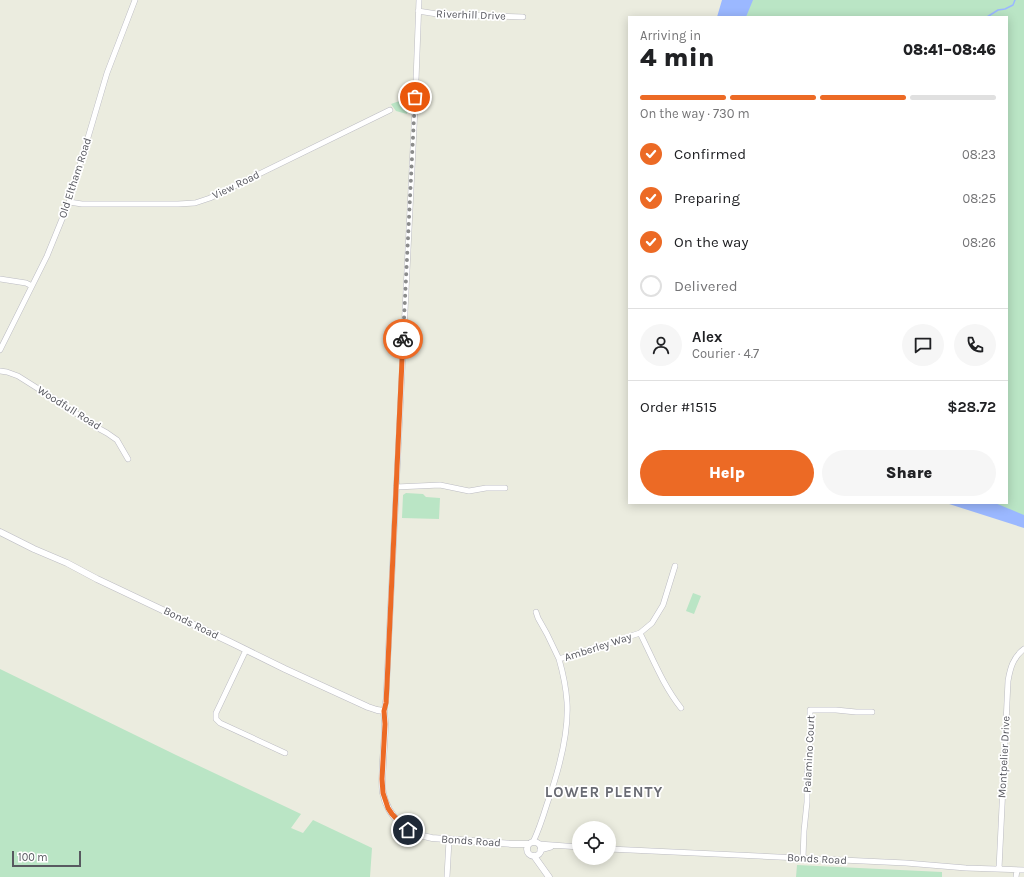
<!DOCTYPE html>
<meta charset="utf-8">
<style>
:root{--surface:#fff;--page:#f6f6f6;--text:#202124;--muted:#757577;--line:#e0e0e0;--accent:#ec6a25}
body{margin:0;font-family:Karla,sans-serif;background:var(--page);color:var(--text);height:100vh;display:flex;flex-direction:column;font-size:15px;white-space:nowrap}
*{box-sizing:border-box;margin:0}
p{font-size:13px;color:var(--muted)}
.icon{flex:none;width:22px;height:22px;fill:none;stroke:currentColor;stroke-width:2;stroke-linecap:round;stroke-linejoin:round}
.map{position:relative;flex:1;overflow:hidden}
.details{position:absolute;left:628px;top:16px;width:380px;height:488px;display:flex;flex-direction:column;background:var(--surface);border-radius:0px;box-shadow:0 2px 10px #0003}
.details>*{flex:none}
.tools{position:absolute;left:572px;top:821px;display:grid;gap:8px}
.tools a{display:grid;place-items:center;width:44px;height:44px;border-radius:50%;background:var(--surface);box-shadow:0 2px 10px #0003;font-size:20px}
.scale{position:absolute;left:12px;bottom:10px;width:69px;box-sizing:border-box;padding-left:4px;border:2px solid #585960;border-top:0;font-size:11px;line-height:14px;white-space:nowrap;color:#585960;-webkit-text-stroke:3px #fff;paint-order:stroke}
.pin{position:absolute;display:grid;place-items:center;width:34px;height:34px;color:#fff;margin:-17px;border:2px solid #fff;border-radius:50%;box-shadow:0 1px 4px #0007}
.courier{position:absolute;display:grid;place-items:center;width:40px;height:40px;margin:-20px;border:3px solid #ec6a25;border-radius:50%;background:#fff;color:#222;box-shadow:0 1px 5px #0007}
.headline em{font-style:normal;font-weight:800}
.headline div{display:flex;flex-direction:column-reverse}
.headline{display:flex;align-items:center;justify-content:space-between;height:68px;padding:0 12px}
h1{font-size:26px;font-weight:800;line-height:30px}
.bar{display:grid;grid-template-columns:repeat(4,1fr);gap:6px 4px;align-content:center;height:48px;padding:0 12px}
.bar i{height:5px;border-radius:3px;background:var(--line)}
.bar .selected{background:var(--accent)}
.bar p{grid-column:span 4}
.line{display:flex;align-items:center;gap:10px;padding:0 12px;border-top:1px solid var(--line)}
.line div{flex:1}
.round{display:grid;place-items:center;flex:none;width:42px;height:42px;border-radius:21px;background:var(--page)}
ol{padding:0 12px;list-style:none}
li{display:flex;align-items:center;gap:12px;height:44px}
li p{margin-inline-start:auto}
li .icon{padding:4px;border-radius:50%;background:var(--accent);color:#fff;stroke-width:4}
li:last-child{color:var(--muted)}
li i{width:22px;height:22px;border:2px solid var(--line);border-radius:50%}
.button{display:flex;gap:8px;margin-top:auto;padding:8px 12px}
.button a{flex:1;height:46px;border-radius:24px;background:var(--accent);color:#fff;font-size:16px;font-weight:800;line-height:46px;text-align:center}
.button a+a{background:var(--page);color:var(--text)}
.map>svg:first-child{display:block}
.green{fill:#bae5c5}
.water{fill:#9bb8ff}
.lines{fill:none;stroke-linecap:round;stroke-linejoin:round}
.stream{stroke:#9bb8ff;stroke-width:1.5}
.minor-casing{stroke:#bcbcc3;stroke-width:6}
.tertiary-casing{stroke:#bcbcc3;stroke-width:7}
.minor{stroke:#fff;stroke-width:5}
.tertiary{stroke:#fff;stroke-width:6}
.done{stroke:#8b8c8c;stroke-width:4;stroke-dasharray:0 7.2}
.route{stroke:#ec6a25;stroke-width:5}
.labels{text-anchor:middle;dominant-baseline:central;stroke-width:3.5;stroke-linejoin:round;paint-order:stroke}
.street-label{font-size:11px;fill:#585960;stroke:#fff}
.district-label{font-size:15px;font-weight:bold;letter-spacing:1px;fill:#696b73;stroke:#fff}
</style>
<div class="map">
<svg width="1024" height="877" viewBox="0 0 1024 877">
<rect width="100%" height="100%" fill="#ebecdf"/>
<path class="green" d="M 751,0 L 1024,0 L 1024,517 L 988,503 L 1007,503 L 1007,17 L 745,17 Z
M 408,98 L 407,114 L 396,111 L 391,104 Z
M 406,493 L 423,494 L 426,497 L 440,498 L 439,519 L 402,518 L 403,495 Z
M 693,593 L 701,596 L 694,614 L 686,611 Z
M 0,669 L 176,755 L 301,814 L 291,828 L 303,833 L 313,820 L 372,848 L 370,877 L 0,877 Z
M 797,865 L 942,872 L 942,877 L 796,877 Z"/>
<path class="water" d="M 722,0 L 753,0 L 746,17 L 717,17 Z
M 946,503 L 995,503 L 1024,515 L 1024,528 Z"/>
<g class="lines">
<path class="stream" d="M 987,17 L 998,10 L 1005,9 L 1013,5 L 1015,0"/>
<defs>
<path id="minor" d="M 418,11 L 437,14 L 523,17
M 69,202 L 82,204 L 178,204 L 195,203 L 210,198 L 390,110
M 0,279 L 26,283 L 32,286
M 0,350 L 47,256 L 69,202 L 107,73 L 135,0
M 0,371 L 7,372 L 18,376 L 64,405 L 96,427 L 107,433 L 117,440 L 128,459
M 396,487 L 440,485 L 469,491 L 486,488 L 505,488
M 536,612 L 538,618 L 547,634 L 559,659
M 640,633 C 653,659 663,685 681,708
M 246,650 L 216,713 L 216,719 L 220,723 L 285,753
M 384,711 L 386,699 L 415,107 L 419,0
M 533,842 C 539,830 543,817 547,804 C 558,773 569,735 567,702 C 566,687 563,673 559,659 L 640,633 L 652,623 L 663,605 L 675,566
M 539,844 L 579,847
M 609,849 L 906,863 L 966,868 L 1024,870
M 540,850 L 551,847
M 803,858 L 804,831 L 807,802 L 807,775 L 810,744 L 810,710 L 836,710 L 856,712 L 872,712
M 999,869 L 1008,681 C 1010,669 1013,657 1024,649
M 447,877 L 449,840
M 1016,877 L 1017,870"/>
<path id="tertiary" d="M 0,532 L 34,549 L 67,563 L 97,579 L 230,642 L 285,669 L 368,707 L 377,710 L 384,711 C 384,715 385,719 385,723 C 385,735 384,747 383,760 C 383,771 381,782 383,793 C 388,818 408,834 432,838 L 512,844 L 528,844
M527 849a7 7 0 1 1 14 0a7 7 0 1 1-14 0Z
M 534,856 L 549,877"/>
</defs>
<use href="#minor" class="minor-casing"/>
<use href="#tertiary" class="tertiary-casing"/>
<use href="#minor" class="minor"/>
<use href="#tertiary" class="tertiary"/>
</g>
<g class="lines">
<path class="done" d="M 403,339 L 415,97"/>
<path class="route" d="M 403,339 L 387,684 L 386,703 L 384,711 L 385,724 L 382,779 L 383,793 L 388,808 L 392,814 L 403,826 L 408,830"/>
</g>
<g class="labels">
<g class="street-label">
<text transform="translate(471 15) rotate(2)">Riverhill Drive</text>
<text transform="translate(75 178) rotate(-72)">Old Eltham Road</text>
<text transform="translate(236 185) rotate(-26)">View Road</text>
<text transform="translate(69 408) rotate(32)">Woodfull Road</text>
<text transform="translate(191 623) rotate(26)">Bonds Road</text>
<text transform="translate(598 647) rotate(-18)">Amberley Way</text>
<text transform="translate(809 754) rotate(-87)">Palamino Court</text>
<text transform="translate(1004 757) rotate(-87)">Montpelier Drive</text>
<text transform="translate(471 841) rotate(4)">Bonds Road</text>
<text transform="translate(817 859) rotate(3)">Bonds Road</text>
</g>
<g class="district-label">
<text x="604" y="792">LOWER PLENTY</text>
</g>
</g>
</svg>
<div class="tools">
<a><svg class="icon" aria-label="locate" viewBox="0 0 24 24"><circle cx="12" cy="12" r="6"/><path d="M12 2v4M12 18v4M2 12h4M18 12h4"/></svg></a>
</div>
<div class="scale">100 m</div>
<div class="pin" style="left:415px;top:97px;background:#ea580c"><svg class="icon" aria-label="bag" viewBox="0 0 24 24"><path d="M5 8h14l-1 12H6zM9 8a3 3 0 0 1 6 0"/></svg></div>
<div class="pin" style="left:408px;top:830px;background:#1f2937"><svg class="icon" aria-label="home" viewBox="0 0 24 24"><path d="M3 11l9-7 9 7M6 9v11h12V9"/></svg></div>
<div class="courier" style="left:403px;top:339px"><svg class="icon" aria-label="bike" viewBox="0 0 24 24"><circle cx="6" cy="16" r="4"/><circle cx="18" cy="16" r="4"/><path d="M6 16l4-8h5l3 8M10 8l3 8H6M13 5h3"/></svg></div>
<section class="details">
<div class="headline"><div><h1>4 min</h1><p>Arriving in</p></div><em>08:41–08:46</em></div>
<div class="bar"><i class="selected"></i><i class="selected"></i><i class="selected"></i><i></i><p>On the way · 730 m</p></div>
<ol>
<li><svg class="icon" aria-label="check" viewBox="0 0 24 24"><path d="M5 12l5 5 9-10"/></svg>Confirmed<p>08:23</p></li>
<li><svg class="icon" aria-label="check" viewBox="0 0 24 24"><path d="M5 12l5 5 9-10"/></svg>Preparing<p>08:25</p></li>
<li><svg class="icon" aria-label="check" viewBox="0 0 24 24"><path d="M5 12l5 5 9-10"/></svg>On the way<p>08:26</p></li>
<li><i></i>Delivered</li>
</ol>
<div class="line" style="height:72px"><a class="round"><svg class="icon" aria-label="person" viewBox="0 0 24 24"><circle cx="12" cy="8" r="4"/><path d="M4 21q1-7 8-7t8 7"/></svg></a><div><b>Alex</b><p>Courier · 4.7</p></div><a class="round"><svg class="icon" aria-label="chat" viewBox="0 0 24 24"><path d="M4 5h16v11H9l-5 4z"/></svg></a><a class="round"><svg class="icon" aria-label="phone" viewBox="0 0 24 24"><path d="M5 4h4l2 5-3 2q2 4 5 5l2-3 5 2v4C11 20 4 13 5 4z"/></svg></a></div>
<div class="line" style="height:52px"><div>Order #1515</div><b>$28.72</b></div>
<div class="button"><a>Help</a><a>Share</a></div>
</section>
</div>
